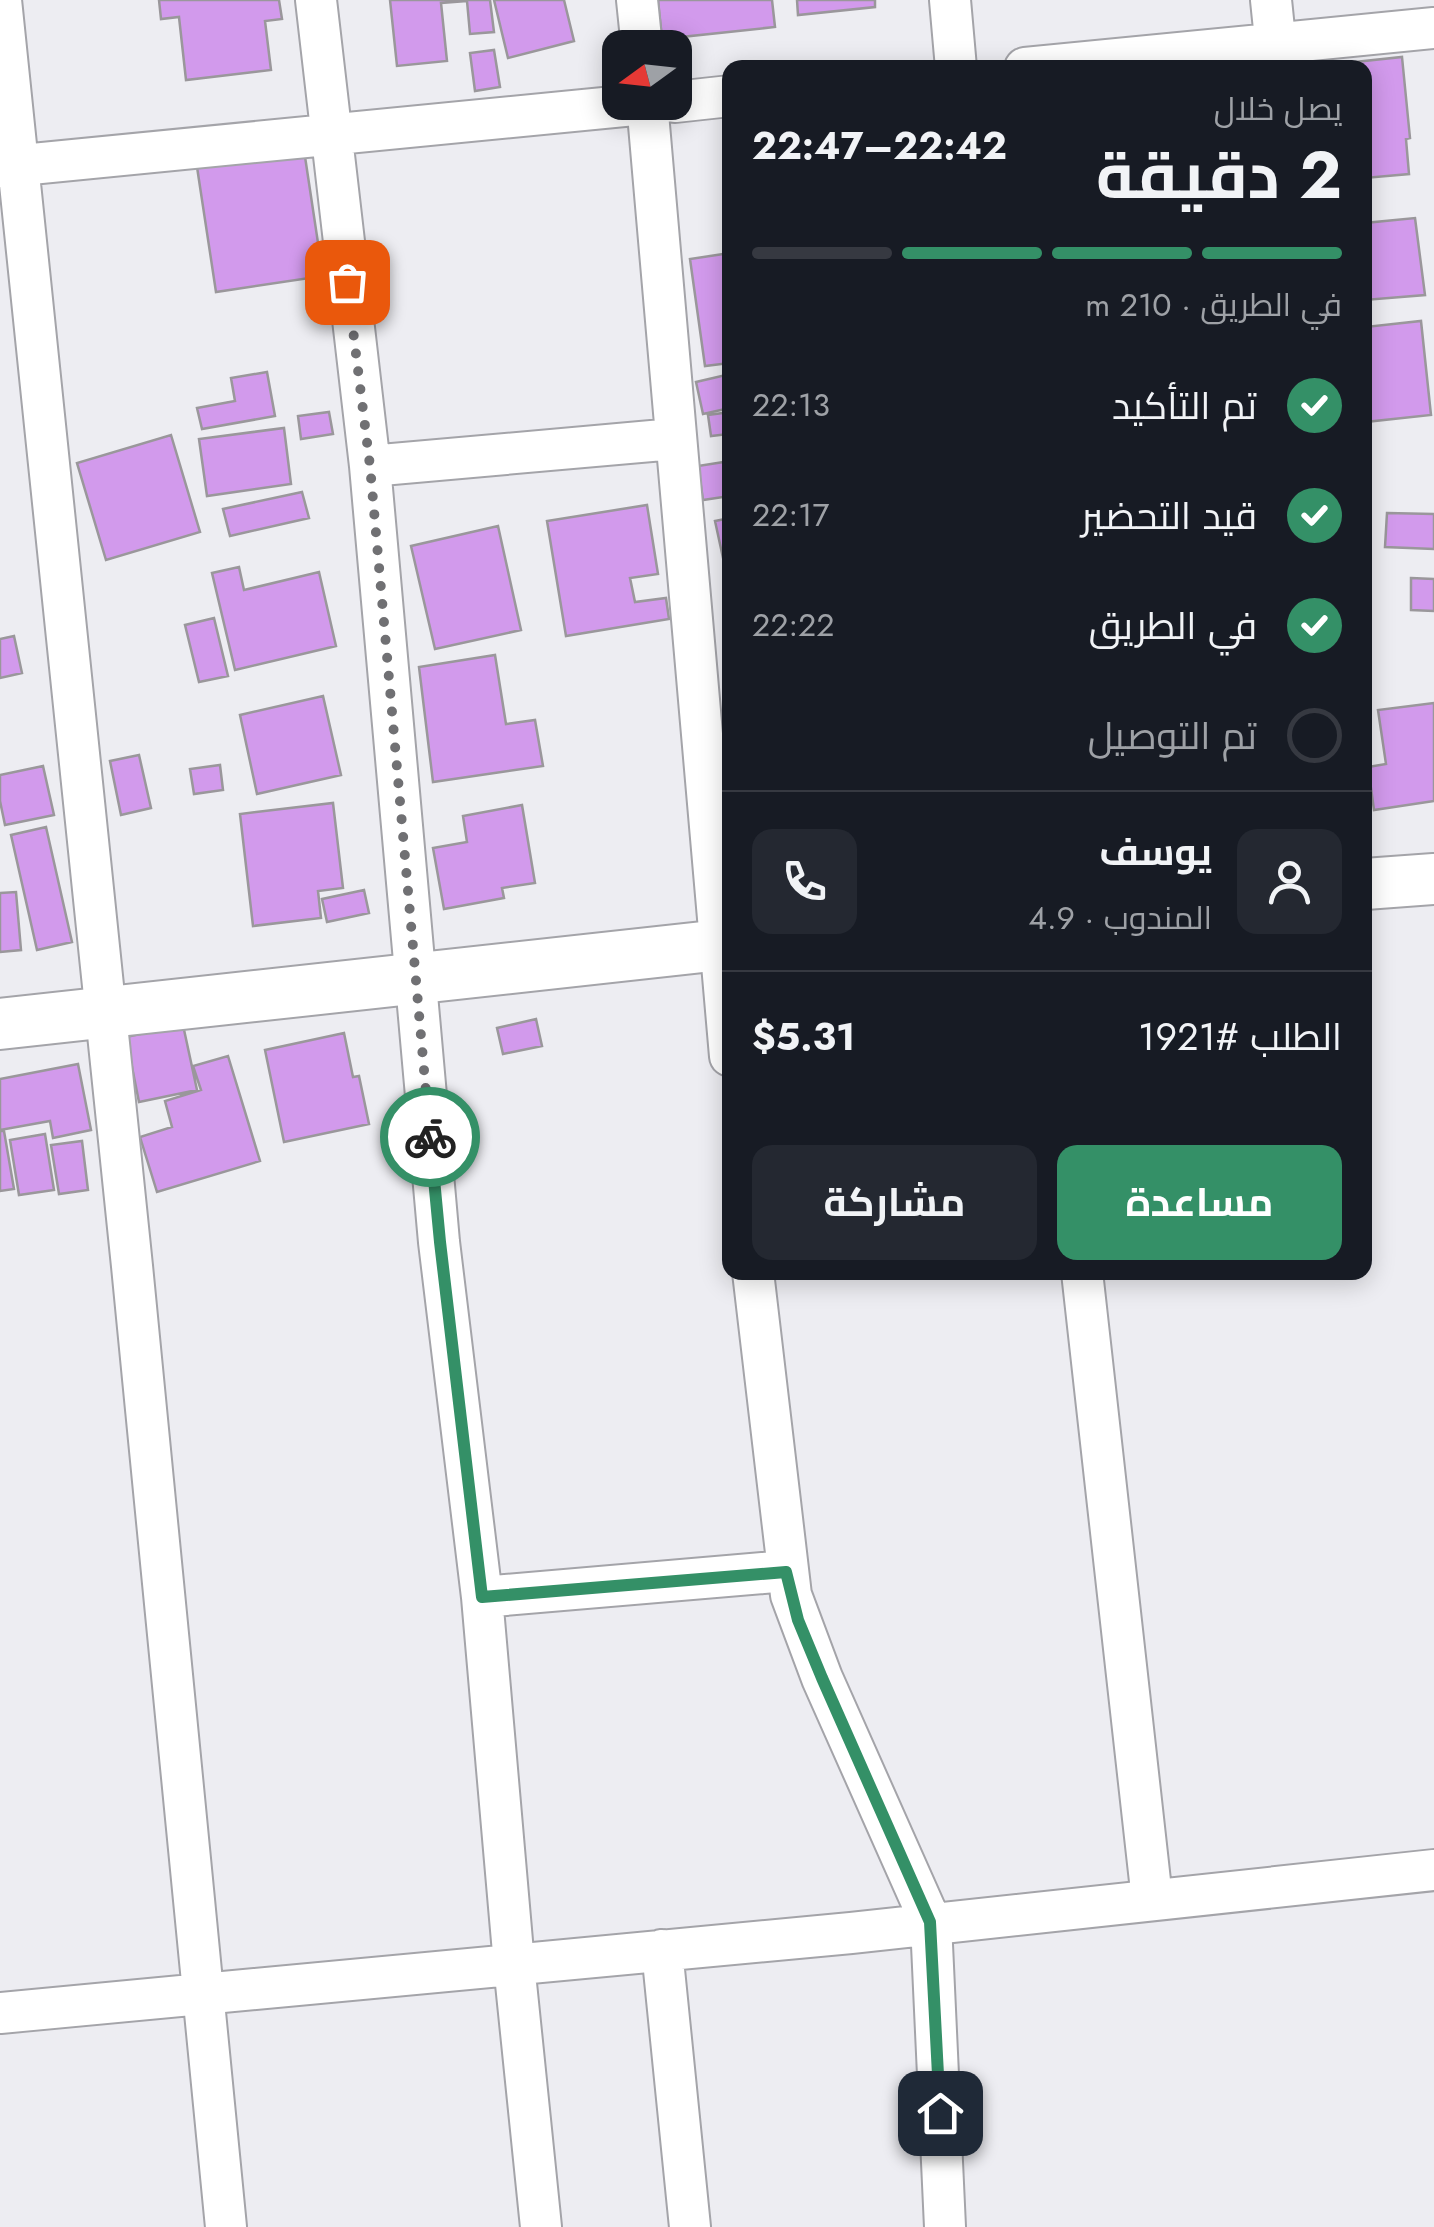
<!DOCTYPE html>
<html lang="ar">
<meta charset="utf-8">
<style>
:root{--surface:#171b24;--page:#242831;--text:#f1f3f6;--muted:#9ea1a6;--line:#363941;--accent:#349067}
body{margin:0;font-family:Jost,Cairo,sans-serif;background:var(--page);color:var(--text);direction:rtl;height:100vh;display:flex;flex-direction:column;font-size:38px;white-space:nowrap}
*{box-sizing:border-box;margin:0}
p{font-size:32px;color:var(--muted)}
.icon{flex:none;width:55px;height:55px;fill:none;stroke:currentColor;stroke-width:2;stroke-linecap:round;stroke-linejoin:round}
.map{position:relative;flex:1;overflow:hidden;direction:ltr}
.side{position:absolute;left:722px;top:60px;width:650px;height:1220px;display:flex;flex-direction:column;background:var(--surface);border-radius:20px;box-shadow:0 5px 25px #0003;direction:rtl}
.side>*{flex:none}
.needle{width:65px;rotate:255deg}
.fabs{position:absolute;left:602px;top:30px;display:grid;gap:20px}
.fabs a{display:grid;place-items:center;width:90px;height:90px;border-radius:20px;background:var(--surface);box-shadow:0 5px 25px #0003;font-size:50px}
.pin{position:absolute;display:grid;place-items:center;width:85px;height:85px;color:#fff;margin:-42px;border-radius:20px;box-shadow:0 5px 15px #0006}
.courier{position:absolute;display:grid;place-items:center;width:100px;height:100px;margin:-50px;border:8px solid #349067;border-radius:50%;background:#fff;color:#222;box-shadow:0 2px 12px #0007}
.overview em{font-style:normal;font-weight:700}
.overview div{display:flex;flex-direction:column-reverse}
.overview{display:flex;align-items:center;justify-content:space-between;height:170px;padding:0 30px}
h1{font-size:65px;font-weight:700;line-height:75px}
.bar{display:grid;grid-template-columns:repeat(4,1fr);gap:15px 10px;align-content:center;height:120px;padding:0 30px}
.bar i{height:12px;border-radius:8px;background:var(--line)}
.bar .active{background:var(--accent)}
.bar p{grid-column:span 4}
.line{display:flex;align-items:center;gap:25px;padding:0 30px;border-top:2px solid var(--line)}
.line div{flex:1}
.round{display:grid;place-items:center;flex:none;width:105px;height:105px;border-radius:20px;background:var(--page)}
ol{padding:0 30px;list-style:none}
li{display:flex;align-items:center;gap:30px;height:110px}
li p{margin-inline-start:auto}
li .icon{padding:10px;border-radius:50%;background:var(--accent);color:#fff;stroke-width:4}
li:last-child{color:var(--muted)}
li i{width:55px;height:55px;border:5px solid var(--line);border-radius:50%}
.action{display:flex;gap:20px;margin-top:auto;padding:20px 30px}
.action a{flex:1;height:115px;border-radius:20px;background:var(--accent);color:#fff;font-size:40px;font-weight:700;line-height:115px;text-align:center}
.action a+a{background:var(--page);color:var(--text)}
.map>svg:first-child{display:block}
.building{fill:#d29aec;stroke:#9a979b;stroke-width:2.5}
.lines{fill:none;stroke-linecap:round;stroke-linejoin:round}
.minor-casing{stroke:#a4a4a9;stroke-width:44}
.tertiary-casing{stroke:#a4a4a9;stroke-width:54}
.minor{stroke:#fff;stroke-width:40}
.tertiary{stroke:#fff;stroke-width:50}
.done{stroke:#707073;stroke-width:10;stroke-dasharray:0 18}
.route{stroke:#349067;stroke-width:12}
</style>
<div class="map">
<svg width="1434" height="2227" viewBox="0 0 1434 2227">
<rect width="100%" height="100%" fill="#ededf2"/>
<path class="building" d="M 159,0 L 279,0 L 282,19 L 265,21 L 271,70 L 186,80 L 179,17 L 161,19 Z
M 390,0 L 490,0 L 494,32 L 470,34 L 467,1 L 441,3 L 447,61 L 397,66 Z
M 494,0 L 564,0 L 574,41 L 508,58 Z
M 658,0 L 772,0 L 775,27 L 662,39 Z
M 797,0 L 875,0 L 875,7 L 798,15 Z
M 494,50 L 500,87 L 475,91 L 470,53 Z
M 1402,57 L 1410,138 L 1406,139 L 1409,174 L 1365,178 L 1365,68 L 1299,68 Z
M 304,150 L 323,276 L 216,292 L 197,167 Z
M 1415,218 L 1425,295 L 1365,300 L 1365,223 Z
M 730,253 L 730,363 L 705,366 L 690,259 Z
M 1421,321 L 1431,415 L 1365,422 L 1365,327 Z
M 267,372 L 275,416 L 202,429 L 197,408 L 235,401 L 231,378 Z
M 730,374 L 730,408 L 703,414 L 696,382 Z
M 329,412 L 333,434 L 301,439 L 298,416 Z
M 730,412 L 730,443 L 728,434 L 711,436 L 708,415 Z
M 284,428 L 291,484 L 207,496 L 199,439 Z
M 171,435 L 200,532 L 106,560 L 77,463 Z
M 730,461 L 730,496 L 703,500 L 698,466 Z
M 302,492 L 309,518 L 230,536 L 223,509 Z
M 647,505 L 658,574 L 630,578 L 635,602 L 666,598 L 669,619 L 566,636 L 547,521 Z
M 1387,513 L 1434,514 L 1434,549 L 1385,547 Z
M 730,518 L 730,580 L 728,581 L 715,521 Z
M 498,526 L 521,630 L 435,649 L 411,546 Z
M 239,567 L 244,590 L 319,572 L 336,646 L 235,670 L 212,573 Z
M 1411,578 L 1434,579 L 1434,611 L 1411,610 Z
M 214,618 L 228,676 L 199,682 L 185,625 Z
M 14,636 L 22,673 L 0,678 L 0,639 Z
M 495,655 L 506,724 L 535,720 L 543,766 L 433,782 L 419,667 Z
M 323,696 L 341,775 L 257,794 L 240,715 Z
M 1434,703 L 1434,801 L 1374,810 L 1368,767 L 1386,764 L 1378,710 Z
M 139,755 L 151,808 L 121,815 L 110,761 Z
M 220,765 L 223,790 L 194,794 L 190,769 Z
M 43,766 L 54,815 L 5,825 L 0,801 L 0,775 Z
M 333,803 L 343,888 L 318,891 L 321,918 L 253,926 L 240,814 Z
M 522,805 L 535,883 L 502,888 L 504,898 L 444,909 L 433,848 L 467,842 L 463,816 Z
M 46,827 L 72,942 L 37,950 L 11,835 Z
M 364,890 L 369,913 L 327,922 L 322,899 Z
M 16,892 L 21,950 L 0,952 L 0,893 Z
M 536,1019 L 542,1046 L 503,1054 L 497,1028 Z
M 183,1025 L 197,1090 L 139,1102 L 126,1037 Z
M 344,1033 L 353,1077 L 359,1076 L 369,1124 L 284,1142 L 265,1050 Z
M 228,1056 L 260,1161 L 157,1192 L 140,1137 L 172,1127 L 165,1101 L 201,1090 L 193,1066 Z
M 78,1064 L 91,1130 L 53,1138 L 50,1121 L 0,1130 L 0,1079 Z
M 0,1131 L 4,1131 L 14,1189 L 0,1191 Z
M 45,1134 L 54,1190 L 19,1195 L 10,1140 Z
M 82,1141 L 88,1190 L 59,1194 L 51,1145 Z"/>
<g class="lines">
<defs>
<path id="minor" d="M 1,0 L 132,1266 L 226,2227
M 316,0 L 370,466 L 439,1242 L 482,1597 L 514,1964 L 541,2227
M 637,0 L 642,48
M 950,0 L 956,68
M 1271,0 L 1278,68
M 1025,68 L 1434,28
M 647,102 L 730,1056
M 675,102 L 730,96
M 0,167 L 665,102
M 370,466 L 674,439
M 753,1272 L 791,1595 L 822,1678 L 931,1923 L 945,2227
M 1082,1272 L 1152,1899
M 482,1597 L 786,1571
M 662,1950 L 690,2227
M 0,2013 L 851,1933 L 1434,1870"/>
<path id="tertiary" d="M 1365,884 L 1434,879
M 0,1024 L 730,944"/>
</defs>
<use href="#minor" class="minor-casing"/>
<use href="#tertiary" class="tertiary-casing"/>
<use href="#minor" class="minor"/>
<use href="#tertiary" class="tertiary"/>
</g>
<g class="lines">
<path class="done" d="M 347,282 L 370,466 L 430,1137"/>
<path class="route" d="M 430,1137 L 440,1242 L 482,1597 L 786,1572 L 798,1620 L 822,1678 L 930,1922 L 940,2113"/>
</g>
</svg>
<div class="fabs">
<a><svg class="needle" viewBox="-14 -14 28 28"><path d="M0-13l5 13h-10z" fill="#e53935"/><path d="M0 13l5-13h-10z" fill="#9ea1a6"/></svg></a>
</div>
<div class="pin" style="left:347px;top:282px;background:#ea580c"><svg class="icon" aria-label="bag" viewBox="0 0 24 24"><path d="M5 8h14l-1 12H6zM9 8a3 3 0 0 1 6 0"/></svg></div>
<div class="pin" style="left:940px;top:2113px;background:#1f2937"><svg class="icon" aria-label="home" viewBox="0 0 24 24"><path d="M3 11l9-7 9 7M6 9v11h12V9"/></svg></div>
<div class="courier" style="left:430px;top:1137px"><svg class="icon" aria-label="bike" viewBox="0 0 24 24"><circle cx="6" cy="16" r="4"/><circle cx="18" cy="16" r="4"/><path d="M6 16l4-8h5l3 8M10 8l3 8H6M13 5h3"/></svg></div>
<section class="side">
<div class="overview"><div><h1>2 دقيقة</h1><p>يصل خلال</p></div><em>22:42–22:47</em></div>
<div class="bar"><i class="active"></i><i class="active"></i><i class="active"></i><i></i><p>في الطريق · 210 m</p></div>
<ol>
<li><svg class="icon" aria-label="check" viewBox="0 0 24 24"><path d="M5 12l5 5 9-10"/></svg>تم التأكيد<p>22:13</p></li>
<li><svg class="icon" aria-label="check" viewBox="0 0 24 24"><path d="M5 12l5 5 9-10"/></svg>قيد التحضير<p>22:17</p></li>
<li><svg class="icon" aria-label="check" viewBox="0 0 24 24"><path d="M5 12l5 5 9-10"/></svg>في الطريق<p>22:22</p></li>
<li><i></i>تم التوصيل</li>
</ol>
<div class="line" style="height:180px"><a class="round"><svg class="icon" aria-label="person" viewBox="0 0 24 24"><circle cx="12" cy="8" r="4"/><path d="M4 21q1-7 8-7t8 7"/></svg></a><div><b>يوسف</b><p>المندوب · 4.9</p></div><a class="round"><svg class="icon" aria-label="phone" viewBox="0 0 24 24"><path d="M5 4h4l2 5-3 2q2 4 5 5l2-3 5 2v4C11 20 4 13 5 4z"/></svg></a></div>
<div class="line" style="height:130px"><div>الطلب #1921</div><b>$5.31</b></div>
<div class="action"><a>مساعدة</a><a>مشاركة</a></div>
</section>
</div>
